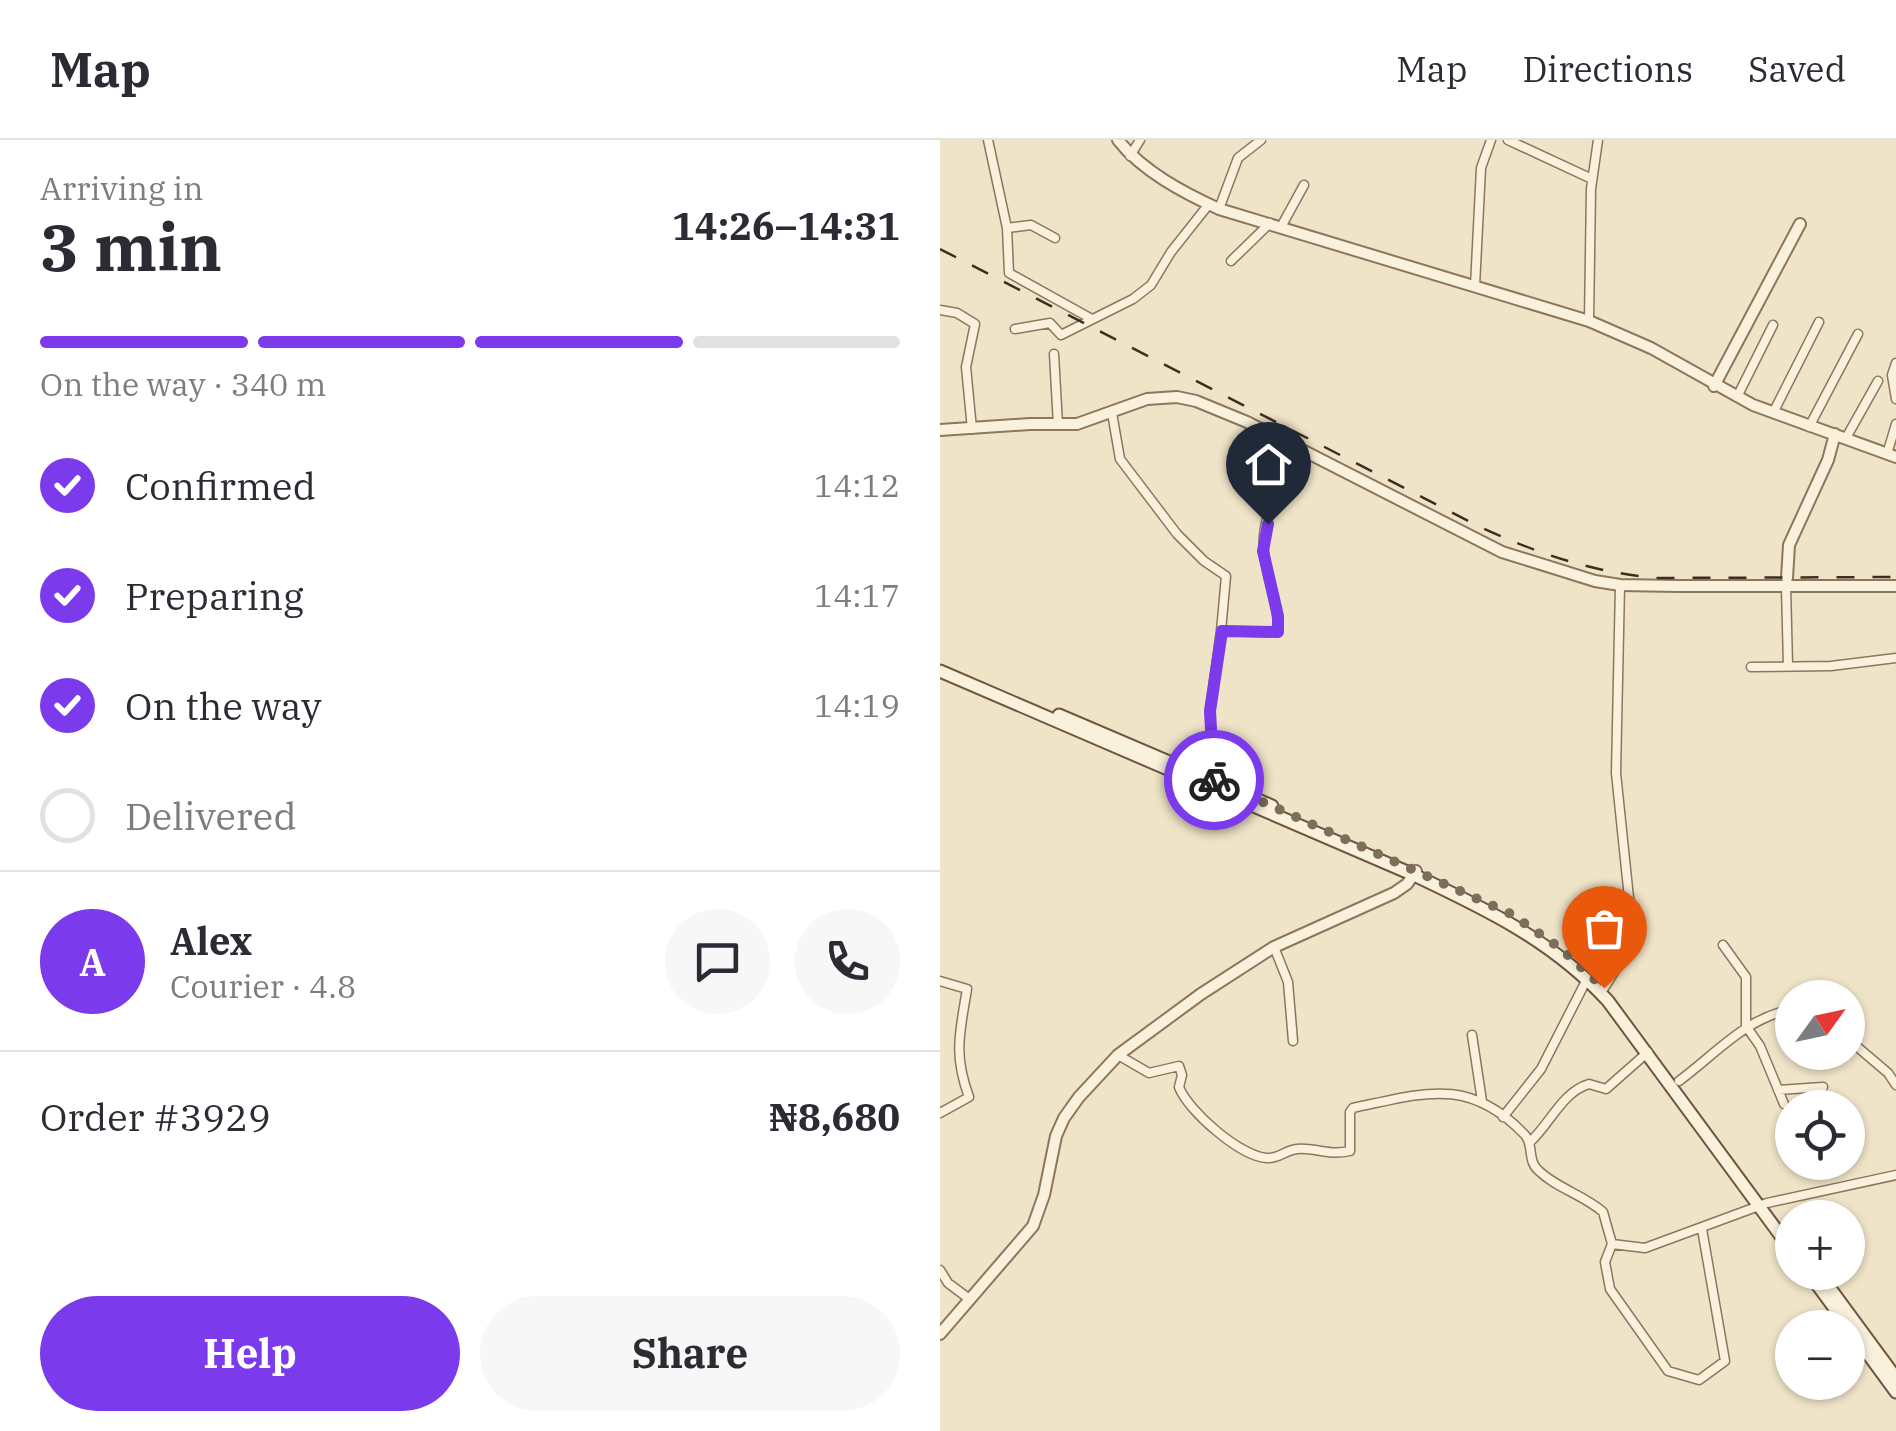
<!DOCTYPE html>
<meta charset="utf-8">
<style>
:root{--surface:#fff;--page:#f7f7f7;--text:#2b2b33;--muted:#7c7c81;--line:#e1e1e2;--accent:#7c3aed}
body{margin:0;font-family:"IBM Plex Serif",serif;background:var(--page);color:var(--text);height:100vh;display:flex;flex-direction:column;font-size:38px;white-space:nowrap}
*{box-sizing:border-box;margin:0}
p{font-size:32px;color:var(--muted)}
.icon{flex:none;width:55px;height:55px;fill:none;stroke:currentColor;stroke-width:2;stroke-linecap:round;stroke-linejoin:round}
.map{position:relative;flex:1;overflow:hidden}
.drawer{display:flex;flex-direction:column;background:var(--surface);width:940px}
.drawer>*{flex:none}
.needle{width:65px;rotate:57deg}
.fabs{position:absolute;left:835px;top:840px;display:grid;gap:20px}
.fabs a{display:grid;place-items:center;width:90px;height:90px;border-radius:50%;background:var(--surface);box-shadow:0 2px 8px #0004;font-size:50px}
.pin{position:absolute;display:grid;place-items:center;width:85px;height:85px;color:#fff;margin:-102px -42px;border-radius:50% 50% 50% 0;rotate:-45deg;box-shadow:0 0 10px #0007}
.pin .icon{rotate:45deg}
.courier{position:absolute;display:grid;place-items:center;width:100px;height:100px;margin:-50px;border:8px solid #7c3aed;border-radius:50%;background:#fff;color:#222;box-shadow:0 2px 12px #0007}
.head em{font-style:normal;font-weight:800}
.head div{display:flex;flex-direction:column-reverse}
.head{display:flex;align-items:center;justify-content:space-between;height:170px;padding:0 40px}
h1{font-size:65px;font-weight:800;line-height:75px}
.bar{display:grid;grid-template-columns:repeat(4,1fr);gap:15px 10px;align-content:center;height:120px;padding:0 40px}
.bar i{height:12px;border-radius:8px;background:var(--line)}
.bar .current{background:var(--accent)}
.bar p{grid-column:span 4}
.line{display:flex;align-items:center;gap:25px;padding:0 40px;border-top:2px solid var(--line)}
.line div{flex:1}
.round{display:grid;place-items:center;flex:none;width:105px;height:105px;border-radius:52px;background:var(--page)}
ol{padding:0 40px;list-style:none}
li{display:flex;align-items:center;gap:30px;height:110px}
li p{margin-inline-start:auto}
li .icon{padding:10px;border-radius:50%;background:var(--accent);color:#fff;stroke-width:4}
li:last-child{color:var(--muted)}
li i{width:55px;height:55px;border:5px solid var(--line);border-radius:50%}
.primary-button{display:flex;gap:20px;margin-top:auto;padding:20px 40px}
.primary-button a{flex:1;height:115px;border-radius:60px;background:var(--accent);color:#fff;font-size:40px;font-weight:800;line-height:115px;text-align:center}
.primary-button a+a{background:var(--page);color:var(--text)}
header{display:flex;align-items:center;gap:60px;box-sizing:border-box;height:140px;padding:0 50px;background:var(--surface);border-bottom:2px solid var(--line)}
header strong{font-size:48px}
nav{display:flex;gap:55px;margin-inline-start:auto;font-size:35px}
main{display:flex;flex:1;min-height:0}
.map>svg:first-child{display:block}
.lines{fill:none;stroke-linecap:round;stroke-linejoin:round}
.minor-casing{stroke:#8d765c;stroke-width:11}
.tertiary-casing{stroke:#8d765c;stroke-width:14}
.secondary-casing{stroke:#6f573f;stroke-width:15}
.minor{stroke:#faf1dc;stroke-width:8}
.tertiary{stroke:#faf1dc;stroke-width:10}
.secondary{stroke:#faf1dc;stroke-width:11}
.rail{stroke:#3d2e20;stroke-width:2.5;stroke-dasharray:18 18;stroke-linecap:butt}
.done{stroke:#7c6e5b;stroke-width:10;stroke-dasharray:0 18}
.route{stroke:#7c3aed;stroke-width:12}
</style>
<header>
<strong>Map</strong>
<nav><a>Map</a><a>Directions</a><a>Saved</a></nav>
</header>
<main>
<section class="drawer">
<div class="head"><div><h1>3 min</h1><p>Arriving in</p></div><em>14:26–14:31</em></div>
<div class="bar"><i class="current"></i><i class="current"></i><i class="current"></i><i></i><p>On the way · 340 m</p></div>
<ol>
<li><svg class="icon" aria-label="check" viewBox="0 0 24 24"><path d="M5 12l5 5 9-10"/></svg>Confirmed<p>14:12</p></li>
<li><svg class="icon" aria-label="check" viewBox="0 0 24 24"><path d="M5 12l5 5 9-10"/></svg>Preparing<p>14:17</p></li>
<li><svg class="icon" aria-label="check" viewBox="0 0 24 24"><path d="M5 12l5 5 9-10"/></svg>On the way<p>14:19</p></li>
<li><i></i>Delivered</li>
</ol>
<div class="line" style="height:180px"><b class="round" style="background:var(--accent);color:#fff">A</b><div><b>Alex</b><p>Courier · 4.8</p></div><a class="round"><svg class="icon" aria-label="chat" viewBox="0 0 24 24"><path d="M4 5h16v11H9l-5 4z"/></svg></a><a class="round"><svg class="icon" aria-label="phone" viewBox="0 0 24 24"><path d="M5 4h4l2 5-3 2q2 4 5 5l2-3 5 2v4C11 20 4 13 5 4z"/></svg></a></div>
<div class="line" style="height:130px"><div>Order #3929</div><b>₦8,680</b></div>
<div class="primary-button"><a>Help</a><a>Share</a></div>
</section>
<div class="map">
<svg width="956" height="1291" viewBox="0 0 956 1291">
<rect width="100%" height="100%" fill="#f0e4c8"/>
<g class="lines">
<defs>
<path id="minor" d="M 48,0 L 67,88 L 69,133 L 150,178
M 568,0 L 652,39
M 190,16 L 200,0
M 279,69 L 298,18 L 321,0
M 341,87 L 364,45
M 67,88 L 91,85 L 115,98
M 291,121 L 330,83
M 535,146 L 541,28 L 551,0
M 0,170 L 17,173 L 35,184 L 26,227 L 32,289
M 649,181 L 651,49 L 658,0
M 75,189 L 110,183 L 121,195 L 193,159 L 211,145 L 231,112 L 269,64
M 114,214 L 118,285
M 956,223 L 952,235 L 956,259
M 797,257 L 833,185
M 172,273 L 180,319 L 237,394 L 264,421 L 286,436 L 281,491
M 833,273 L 879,182
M 869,287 L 918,194
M 906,298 L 938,241
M 947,314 L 956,284
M 846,447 L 848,526
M 811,527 L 891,526 L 956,518
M 269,638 L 273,626 L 270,571 L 281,491 L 338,492 C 339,464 327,440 324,413 C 320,375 343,342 355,308
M 783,805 L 806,837 L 806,886 L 820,906 L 844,964
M 334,807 L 348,842 L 353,901
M 0,841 L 27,849 C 20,892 13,914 29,957 L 0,973
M 664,848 L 678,826 L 689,758 L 676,633 L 680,445
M 532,895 L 542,961
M 908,899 L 948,933 L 956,945
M 178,915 L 209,933 L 239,926 L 242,935 L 239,947 C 248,971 301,1017 327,1018 C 338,1019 346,1010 357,1009 C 375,1007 387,1016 410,1011 L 410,972 L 413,968 C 484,953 529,936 585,995 C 594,1005 587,1020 598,1030 C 616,1048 644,1055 663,1072 L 672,1104 L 665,1122 L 670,1149 L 728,1231 L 759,1240 L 785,1221 L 762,1089
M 739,941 C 777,913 804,879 852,869
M 838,950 L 883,947
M 563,977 L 601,929 L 647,839
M 590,1002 C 610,984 622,952 649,944 L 666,949 L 708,912
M 672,1104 L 705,1108 L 827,1063 L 956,1035
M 0,1130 L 8,1143 L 28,1158"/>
<path id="tertiary" d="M 178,0 C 202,31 244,53 279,69 L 649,181 L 711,208 L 813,265 L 956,317
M 774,246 L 860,84
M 0,290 L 90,284 L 137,284 L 207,259 L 237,257 L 256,261 L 307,282 L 562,412 L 655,441 L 680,445 L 738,446 L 956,446
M 847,438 L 849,405 L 888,320 L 895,294
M 0,1194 L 93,1086 L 104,1055 L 116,996 L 124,978 L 139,957 L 178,915 L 261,854 L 334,807 L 454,753 L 467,744 L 476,731"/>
<path id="secondary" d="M 0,531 L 474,735 C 546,769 613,801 668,861 L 852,1111
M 119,575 L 332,666
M 868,1132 L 956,1252
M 878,1132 L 956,1238"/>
</defs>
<use href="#minor" class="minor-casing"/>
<use href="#tertiary" class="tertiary-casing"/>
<use href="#secondary" class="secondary-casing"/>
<use href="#minor" class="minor"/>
<use href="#tertiary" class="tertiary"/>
<use href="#secondary" class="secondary"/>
<path class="rail" d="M 0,109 L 538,386 C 596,413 654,433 718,438 L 956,437"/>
</g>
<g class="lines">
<path class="done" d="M 274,640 L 571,774 L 620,808 L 664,848"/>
<path class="route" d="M 274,640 L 269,638 L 273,626 L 270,571 L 282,491 L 338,492 L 338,476 L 323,411 L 328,384"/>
</g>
</svg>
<div class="fabs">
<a><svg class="needle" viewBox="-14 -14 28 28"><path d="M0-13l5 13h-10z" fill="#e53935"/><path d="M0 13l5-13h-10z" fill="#7c7c81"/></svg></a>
<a><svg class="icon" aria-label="locate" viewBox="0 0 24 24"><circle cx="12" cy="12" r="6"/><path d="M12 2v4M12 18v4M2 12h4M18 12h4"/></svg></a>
<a>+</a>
<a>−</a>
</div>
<div class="pin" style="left:664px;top:848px;background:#ea580c"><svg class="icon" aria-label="bag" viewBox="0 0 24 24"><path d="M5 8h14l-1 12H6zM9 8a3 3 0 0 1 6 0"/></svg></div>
<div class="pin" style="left:328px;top:384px;background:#1f2937"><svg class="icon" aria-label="home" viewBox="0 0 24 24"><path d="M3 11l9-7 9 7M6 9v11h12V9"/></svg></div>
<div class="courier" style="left:274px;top:640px"><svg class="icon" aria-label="bike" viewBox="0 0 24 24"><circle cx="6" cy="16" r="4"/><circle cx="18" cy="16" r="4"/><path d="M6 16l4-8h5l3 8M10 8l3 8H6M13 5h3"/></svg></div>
</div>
</main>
